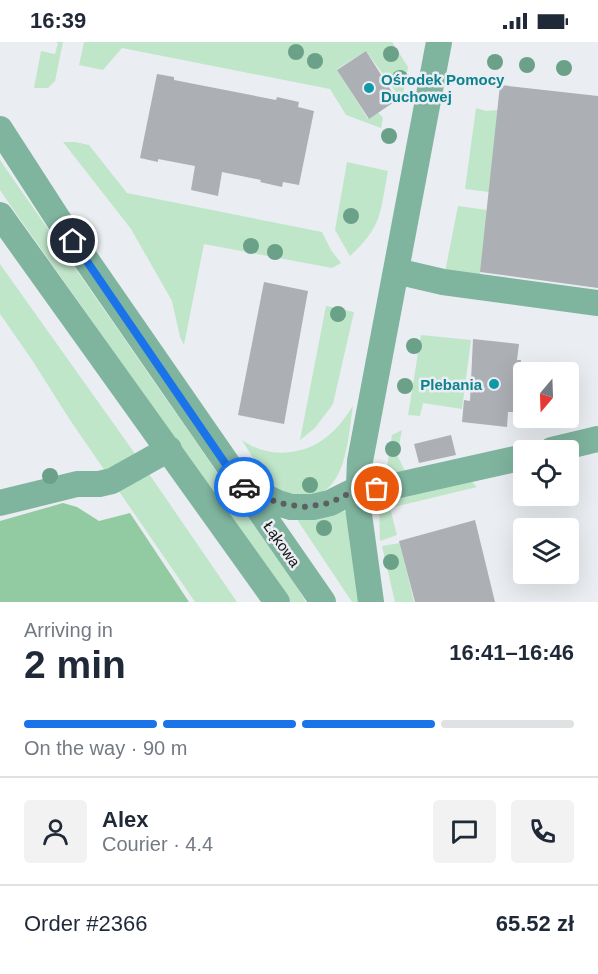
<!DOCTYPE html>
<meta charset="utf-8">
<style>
:root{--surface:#fff;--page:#f2f2f3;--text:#1f2937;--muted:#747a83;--line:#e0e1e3;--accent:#1a73e8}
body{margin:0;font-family:Arial,sans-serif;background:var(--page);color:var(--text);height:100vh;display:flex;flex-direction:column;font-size:22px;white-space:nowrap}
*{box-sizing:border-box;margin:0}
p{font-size:20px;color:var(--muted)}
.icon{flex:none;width:33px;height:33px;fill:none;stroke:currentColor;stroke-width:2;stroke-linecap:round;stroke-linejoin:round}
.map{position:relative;height:560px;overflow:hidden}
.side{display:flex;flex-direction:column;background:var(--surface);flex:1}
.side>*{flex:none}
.needle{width:39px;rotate:199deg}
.fabs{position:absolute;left:513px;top:320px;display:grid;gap:12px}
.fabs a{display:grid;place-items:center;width:66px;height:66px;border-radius:6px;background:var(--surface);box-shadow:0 6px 24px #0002;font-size:30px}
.pin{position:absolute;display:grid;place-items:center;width:51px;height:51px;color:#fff;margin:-26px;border:3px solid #fff;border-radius:50%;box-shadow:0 2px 6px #0007}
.courier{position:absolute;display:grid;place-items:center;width:60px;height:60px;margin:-30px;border:4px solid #1a73e8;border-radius:50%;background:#fff;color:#222;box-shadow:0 2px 8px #0007}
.headline em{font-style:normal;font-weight:800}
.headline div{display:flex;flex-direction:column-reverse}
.headline{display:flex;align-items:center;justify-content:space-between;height:102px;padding:0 24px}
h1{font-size:39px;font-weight:800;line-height:45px}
.bar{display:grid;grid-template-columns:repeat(4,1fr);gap:9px 6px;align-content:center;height:72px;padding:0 24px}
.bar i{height:8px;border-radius:4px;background:var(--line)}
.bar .selected{background:var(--accent)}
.bar p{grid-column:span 4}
.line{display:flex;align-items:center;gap:15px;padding:0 24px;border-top:2px solid var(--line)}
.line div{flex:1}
.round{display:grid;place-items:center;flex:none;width:63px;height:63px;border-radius:6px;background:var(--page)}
.status{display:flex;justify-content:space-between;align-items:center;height:42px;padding:0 30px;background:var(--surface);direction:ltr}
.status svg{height:16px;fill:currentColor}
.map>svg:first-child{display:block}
.green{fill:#c0e6ca}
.forest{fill:#92cba2}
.building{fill:#acafb4}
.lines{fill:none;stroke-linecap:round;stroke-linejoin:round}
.minor{stroke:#7fb49f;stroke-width:26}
.tree{fill:#6aa188}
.done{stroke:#5e5f62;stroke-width:6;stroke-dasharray:0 10.8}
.route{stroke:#1a73e8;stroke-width:8}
.culture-dot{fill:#0f9aa8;stroke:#eaedf1;stroke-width:2}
.labels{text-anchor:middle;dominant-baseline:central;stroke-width:5;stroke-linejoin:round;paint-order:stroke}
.culture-label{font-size:15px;font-weight:bold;fill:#0d838f;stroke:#eaedf1;text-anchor:start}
.street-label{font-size:15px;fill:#121315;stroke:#eaedf1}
</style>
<div class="status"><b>16:39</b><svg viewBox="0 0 49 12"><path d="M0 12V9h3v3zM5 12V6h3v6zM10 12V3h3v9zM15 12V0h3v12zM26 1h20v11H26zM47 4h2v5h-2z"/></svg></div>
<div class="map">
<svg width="598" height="560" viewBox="0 0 598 560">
<rect width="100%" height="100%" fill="#eaedf1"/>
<path class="green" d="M 55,0 L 63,0 L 55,39 L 48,46 L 34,46 L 41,9 L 55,12 L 58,1 Z
M 84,0 L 392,0 L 408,25 L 402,58 L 366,9 L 337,27 L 368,77 L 378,70 L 383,76 L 381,86 L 346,73 L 330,47 L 122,6 L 103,28 L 79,23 Z
M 476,66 L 486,69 L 498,68 L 489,150 L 465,147 Z
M 63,100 L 75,100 L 89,103 L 127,151 L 322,190 L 331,208 L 341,221 L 332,226 L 204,202 L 184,303 L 180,295 L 172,259 L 131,187 Z
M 0,118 L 294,541 L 306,560 L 291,560 L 15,170 L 0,148 Z
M 347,120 L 388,129 C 380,170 383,184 350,214 L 335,188 Z
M 458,164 L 487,168 L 480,234 L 445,230 Z
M 0,222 L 143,423 L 237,560 L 195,560 L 70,378 L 32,318 L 0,272 Z
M 326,264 L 354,270 L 333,362 L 315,386 L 300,398 Z
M 421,293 L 471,298 L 462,367 L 423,361 L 420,374 L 408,373 Z
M 353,364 C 348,394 347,453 307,454 C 296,455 286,454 277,447 C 266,439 250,411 242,398 C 268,417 305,414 329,393 C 339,385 346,374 353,364 Z
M 402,388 L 397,413 L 405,429 L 393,432 L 387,425 L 392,393 Z
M 465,439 L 472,440 L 477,445 L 390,466 L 397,493 L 380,499 L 379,463 L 382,458 Z
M 342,469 L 346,470 L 364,560 L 352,560 L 298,479 L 299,476 L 303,475 Z
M 400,501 L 414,560 L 395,560 L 382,504 Z"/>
<path class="forest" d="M 63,461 L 77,465 L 99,479 L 130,471 L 189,560 L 0,560 L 0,479 Z"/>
<path class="building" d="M 366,9 L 397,58 L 369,77 L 337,28 Z
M 157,32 L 174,35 L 174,38 L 276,58 L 277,55 L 299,60 L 298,65 L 314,69 L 299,143 L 283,140 L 282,145 L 260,140 L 261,138 L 222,130 L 218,154 L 191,148 L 195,124 L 158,117 L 158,120 L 140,116 Z
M 500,43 L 598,54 L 598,246 L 480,230 Z
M 264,240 L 308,249 L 284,382 L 238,373 Z
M 473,297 L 519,302 L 517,318 L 521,318 L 515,370 L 508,370 L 507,385 L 462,380 L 464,358 L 470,359 Z
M 451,393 L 456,413 L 419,421 L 414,402 Z
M 475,478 L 495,560 L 415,560 L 399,499 Z"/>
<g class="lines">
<path class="minor" d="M 0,87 L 60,180 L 323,560
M 0,173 L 277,560
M 396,229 L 443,240 L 598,261
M 552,408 L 598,397
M 243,444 L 278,461 L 291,465 L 313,465 L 330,461 L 358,447 L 390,445 L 524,415
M 0,461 L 77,442 L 99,442 L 112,439 L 169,407
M 371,560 L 358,465 L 360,419 L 439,0"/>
</g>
<g class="tree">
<circle cx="296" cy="10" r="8"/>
<circle cx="391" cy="12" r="8"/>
<circle cx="315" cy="19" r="8"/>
<circle cx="495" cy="20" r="8"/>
<circle cx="527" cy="23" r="8"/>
<circle cx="564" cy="26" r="8"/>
<circle cx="400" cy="36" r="8"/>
<circle cx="389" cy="94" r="8"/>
<circle cx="351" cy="174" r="8"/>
<circle cx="251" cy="204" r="8"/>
<circle cx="275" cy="210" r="8"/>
<circle cx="338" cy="272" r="8"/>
<circle cx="414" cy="304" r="8"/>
<circle cx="405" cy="344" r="8"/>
<circle cx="393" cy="407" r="8"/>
<circle cx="50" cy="434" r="8"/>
<circle cx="310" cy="443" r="8"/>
<circle cx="324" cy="486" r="8"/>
<circle cx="391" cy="520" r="8"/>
</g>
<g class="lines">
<path class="done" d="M 244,445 L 278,461 L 304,465 L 330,461 L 358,447 L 377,447"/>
<path class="route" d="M 73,199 L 240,443 L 244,445"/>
</g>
<g class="culture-dot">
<circle cx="369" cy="46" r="6"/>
<circle cx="494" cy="342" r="6"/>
</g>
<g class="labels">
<g class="culture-label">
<text x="381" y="37">Ośrodek Pomocy<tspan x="381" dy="17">Duchowej</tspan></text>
<text x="482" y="342" text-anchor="end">Plebania</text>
</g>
<g class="street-label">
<text transform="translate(282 502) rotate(55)">Łąkowa</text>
</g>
</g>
</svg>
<div class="fabs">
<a><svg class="needle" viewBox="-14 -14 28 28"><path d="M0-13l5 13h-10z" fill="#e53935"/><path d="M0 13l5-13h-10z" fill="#747a83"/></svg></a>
<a><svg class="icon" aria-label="locate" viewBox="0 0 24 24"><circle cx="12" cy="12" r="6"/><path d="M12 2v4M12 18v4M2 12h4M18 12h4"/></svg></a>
<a><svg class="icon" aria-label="layers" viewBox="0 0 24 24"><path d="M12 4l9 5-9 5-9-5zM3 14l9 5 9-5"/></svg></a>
</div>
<div class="pin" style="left:377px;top:447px;background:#ea580c"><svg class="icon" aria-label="bag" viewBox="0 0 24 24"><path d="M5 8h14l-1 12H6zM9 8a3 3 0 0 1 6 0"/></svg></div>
<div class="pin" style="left:73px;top:199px;background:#1f2937"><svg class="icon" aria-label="home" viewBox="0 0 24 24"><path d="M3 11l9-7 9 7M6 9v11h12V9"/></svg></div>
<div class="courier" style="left:244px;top:445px"><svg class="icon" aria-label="car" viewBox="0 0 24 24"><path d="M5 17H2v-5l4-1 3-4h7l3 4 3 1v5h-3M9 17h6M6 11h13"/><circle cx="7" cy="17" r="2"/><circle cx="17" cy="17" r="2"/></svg></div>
</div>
<section class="side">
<div class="headline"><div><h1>2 min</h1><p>Arriving in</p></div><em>16:41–16:46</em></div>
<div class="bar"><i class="selected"></i><i class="selected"></i><i class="selected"></i><i></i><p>On the way · 90 m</p></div>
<div class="line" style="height:108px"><a class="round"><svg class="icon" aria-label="person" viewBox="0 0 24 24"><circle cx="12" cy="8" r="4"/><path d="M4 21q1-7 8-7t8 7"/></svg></a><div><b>Alex</b><p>Courier · 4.4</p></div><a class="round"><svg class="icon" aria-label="chat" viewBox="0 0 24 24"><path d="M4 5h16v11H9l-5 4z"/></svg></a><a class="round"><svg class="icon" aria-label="phone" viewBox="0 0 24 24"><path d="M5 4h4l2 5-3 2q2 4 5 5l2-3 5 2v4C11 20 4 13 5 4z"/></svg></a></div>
<div class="line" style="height:78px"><div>Order #2366</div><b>65.52 zł</b></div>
</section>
